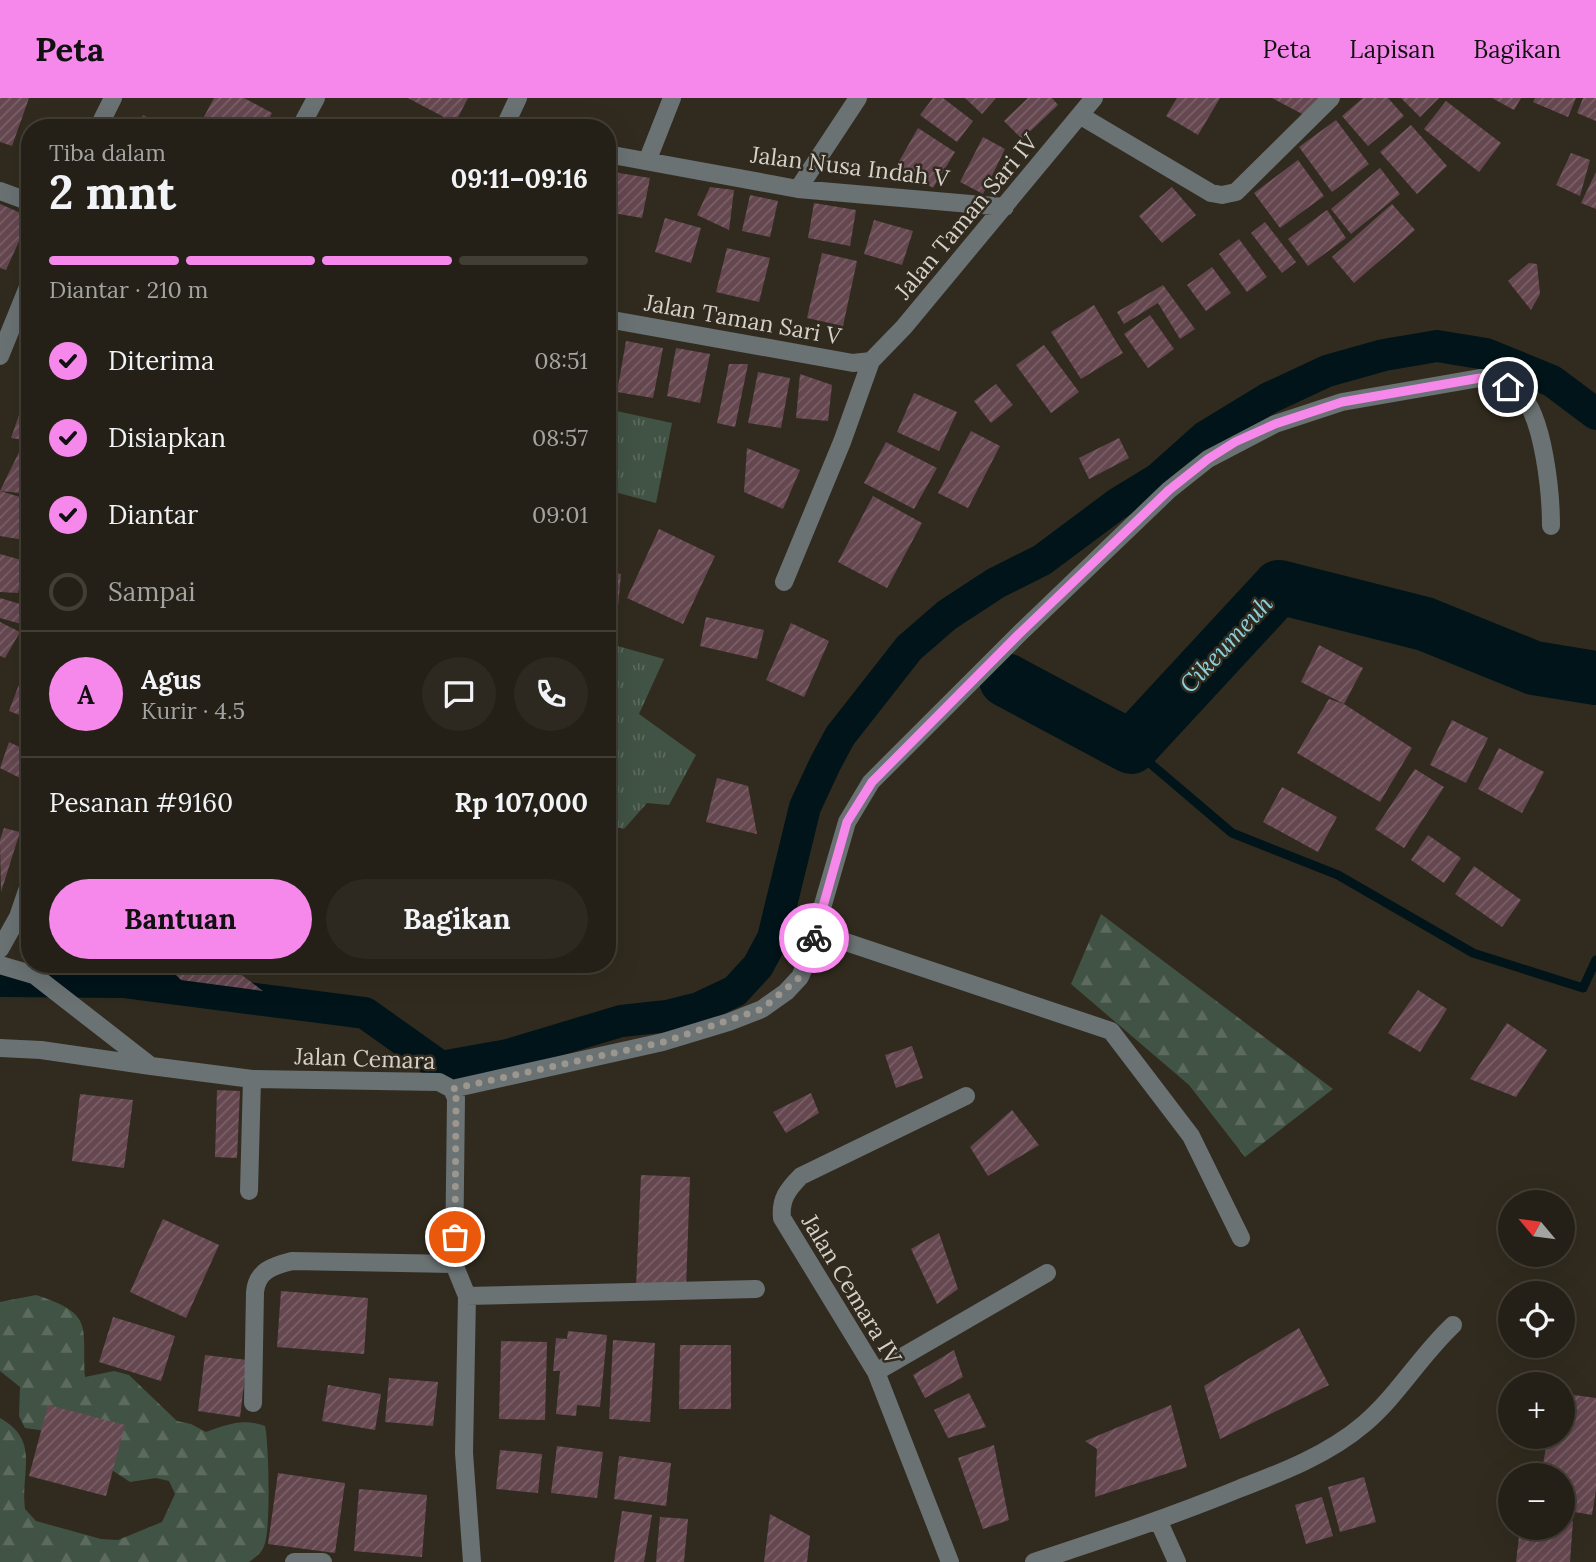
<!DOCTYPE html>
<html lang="id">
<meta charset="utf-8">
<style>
:root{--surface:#252017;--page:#2d2820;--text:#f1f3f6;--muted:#a3a3a1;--line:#423e36;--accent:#f788eb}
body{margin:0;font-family:Lora,serif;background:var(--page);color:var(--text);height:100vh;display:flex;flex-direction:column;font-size:26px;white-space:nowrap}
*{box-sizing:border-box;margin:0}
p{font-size:23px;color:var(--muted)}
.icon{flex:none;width:38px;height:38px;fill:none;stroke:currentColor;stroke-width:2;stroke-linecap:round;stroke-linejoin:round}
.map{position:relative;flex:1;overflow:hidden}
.details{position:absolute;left:21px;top:21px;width:595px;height:854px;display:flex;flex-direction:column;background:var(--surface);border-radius:28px;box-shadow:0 7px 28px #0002,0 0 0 2px var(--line)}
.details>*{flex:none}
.needle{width:46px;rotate:299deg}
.fabs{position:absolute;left:1498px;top:1092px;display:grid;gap:14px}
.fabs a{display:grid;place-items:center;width:77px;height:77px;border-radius:50%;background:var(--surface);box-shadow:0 7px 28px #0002,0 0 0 2px var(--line);font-size:35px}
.pin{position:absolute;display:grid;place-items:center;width:60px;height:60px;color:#fff;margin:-30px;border:4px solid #fff;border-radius:50%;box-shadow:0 2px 7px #0007}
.courier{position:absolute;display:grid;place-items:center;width:70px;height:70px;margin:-35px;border:5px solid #f788eb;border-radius:50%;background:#fff;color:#222;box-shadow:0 2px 9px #0007}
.headline em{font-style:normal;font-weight:700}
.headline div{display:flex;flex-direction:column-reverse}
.headline{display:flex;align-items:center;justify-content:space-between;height:119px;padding:0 28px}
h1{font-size:46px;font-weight:700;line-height:52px}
.bar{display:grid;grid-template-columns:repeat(4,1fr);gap:10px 7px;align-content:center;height:84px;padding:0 28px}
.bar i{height:9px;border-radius:5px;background:var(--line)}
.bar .selected{background:var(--accent)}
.bar p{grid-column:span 4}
.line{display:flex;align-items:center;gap:18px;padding:0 28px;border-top:2px solid var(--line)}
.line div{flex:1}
.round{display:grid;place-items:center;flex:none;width:74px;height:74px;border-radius:37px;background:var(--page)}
ol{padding:0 28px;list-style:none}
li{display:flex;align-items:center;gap:21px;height:77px}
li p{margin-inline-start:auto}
li .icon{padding:7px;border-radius:50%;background:var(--accent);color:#111;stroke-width:4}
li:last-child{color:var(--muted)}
li i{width:38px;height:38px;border:4px solid var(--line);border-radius:50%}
.action{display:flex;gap:14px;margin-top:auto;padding:14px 28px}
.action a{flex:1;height:80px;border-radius:42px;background:var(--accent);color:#111;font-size:28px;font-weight:700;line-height:80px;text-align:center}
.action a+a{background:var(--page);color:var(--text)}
header{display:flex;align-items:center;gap:42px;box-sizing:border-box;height:98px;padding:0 35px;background:var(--accent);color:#111}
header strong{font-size:33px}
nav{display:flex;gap:38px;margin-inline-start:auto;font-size:24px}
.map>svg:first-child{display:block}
.grass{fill:url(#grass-tufts)}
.forest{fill:url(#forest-firs)}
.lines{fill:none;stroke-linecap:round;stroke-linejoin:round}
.stream{stroke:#001419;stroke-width:9}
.canal{stroke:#001419;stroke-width:32}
.river{stroke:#001419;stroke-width:54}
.building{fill:url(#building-hatch)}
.minor{stroke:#6a7274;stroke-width:18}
.done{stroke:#9c978e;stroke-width:7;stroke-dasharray:0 12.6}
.route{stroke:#f788eb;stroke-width:9}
.labels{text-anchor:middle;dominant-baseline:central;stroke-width:5;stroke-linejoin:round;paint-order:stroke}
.street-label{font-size:23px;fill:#d5d1ca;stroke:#312b1f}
.water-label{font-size:24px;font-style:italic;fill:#8ad1e0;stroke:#312b1f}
</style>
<header>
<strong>Peta</strong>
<nav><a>Peta</a><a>Lapisan</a><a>Bagikan</a></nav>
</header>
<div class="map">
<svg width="1596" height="1464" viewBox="0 0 1596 1464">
<defs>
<pattern id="grass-tufts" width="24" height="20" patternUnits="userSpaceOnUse" patternTransform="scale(1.75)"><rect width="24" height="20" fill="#415345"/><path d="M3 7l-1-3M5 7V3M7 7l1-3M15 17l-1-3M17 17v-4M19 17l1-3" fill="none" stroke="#5c6b5e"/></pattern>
<pattern id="forest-firs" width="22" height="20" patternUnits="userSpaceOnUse" patternTransform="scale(1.75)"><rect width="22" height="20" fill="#415345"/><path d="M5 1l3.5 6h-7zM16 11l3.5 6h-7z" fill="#5c6b5e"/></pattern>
<pattern id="building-hatch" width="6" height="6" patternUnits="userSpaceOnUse" patternTransform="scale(1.75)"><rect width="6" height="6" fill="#654750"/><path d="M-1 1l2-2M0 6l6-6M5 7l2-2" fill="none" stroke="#7a6068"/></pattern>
</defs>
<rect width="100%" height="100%" fill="#312b1f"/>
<path class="grass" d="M 607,311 L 672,325 L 656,405 L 607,392 Z
M 607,545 L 664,561 L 639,616 L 696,657 L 669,707 L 647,705 L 624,731 L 607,727 Z"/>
<path class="forest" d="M 1101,816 L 1333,991 L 1245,1059 L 1189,987 L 1071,886 Z
M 36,1197 C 95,1216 82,1228 85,1279 L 114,1273 L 129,1277 L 177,1323 L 191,1326 L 206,1334 C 228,1326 243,1320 265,1328 C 269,1345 271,1434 264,1448 C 262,1455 254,1460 249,1464 L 0,1464 L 0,1320 C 41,1343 20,1373 25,1411 L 36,1423 L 101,1441 L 118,1442 L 162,1424 L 175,1396 L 169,1383 L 156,1380 L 130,1384 L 54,1334 L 25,1330 L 19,1318 L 20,1289 L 0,1273 L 0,1204 Z"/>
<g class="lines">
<path class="stream" d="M 1131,649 L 1232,735 L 1338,777 L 1473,855 L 1583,890 L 1596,862"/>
<path class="canal" d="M 0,883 L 123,884 L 365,915 L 441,969 L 508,957 L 621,923 L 667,918 L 699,910 L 735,893 L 758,868 L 773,840 L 805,709 L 825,666 L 840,638 L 909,550 L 947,517 L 996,485 L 1042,462 L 1117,406 L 1158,381 L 1205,339 L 1269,300 L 1327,273 L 1384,257 L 1437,248 L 1486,256 L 1552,283 L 1596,316"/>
<path class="river" d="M 1006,582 L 1131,649 L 1279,489 L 1425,526 L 1534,570 L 1596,580"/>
</g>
<path class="building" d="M 0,0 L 29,0 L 12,48 L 0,44 Z
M 214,0 L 244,0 L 272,15 L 264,30 L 198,30 Z
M 408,0 L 468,0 L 455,25 Z
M 933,0 L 943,0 L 973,23 L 957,44 L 920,17 Z
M 965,0 L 996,0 L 982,16 Z
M 1028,0 L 1052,0 L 1058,7 L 1022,41 L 1004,23 Z
M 1177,0 L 1220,0 L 1198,37 L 1166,18 Z
M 1272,0 L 1319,0 L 1306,18 Z
M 1363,0 L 1388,0 L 1404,18 L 1368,48 L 1342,18 Z
M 1401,0 L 1439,0 L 1420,19 Z
M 1492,0 L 1521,0 L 1514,12 Z
M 1535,0 L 1576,0 L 1568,19 L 1533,4 Z
M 1583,0 L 1596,0 L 1596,23 L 1577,15 Z
M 1446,3 L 1501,45 L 1479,74 L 1424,31 Z
M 143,17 L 167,30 L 136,30 Z
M 1336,22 L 1369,66 L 1332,94 L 1299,49 Z
M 1411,27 L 1447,68 L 1417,96 L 1380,54 Z
M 918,30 L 955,54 L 933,90 L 897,67 Z
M 983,39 L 1005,51 L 983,96 L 960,84 Z
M 1571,55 L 1590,62 L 1580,98 L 1556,87 Z
M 1298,62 L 1324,98 L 1280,130 L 1254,95 Z
M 1380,70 L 1400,96 L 1351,136 L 1331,111 Z
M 607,73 L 650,80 L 642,120 L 607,114 Z
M 1596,74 L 1596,111 L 1581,105 Z
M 710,89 L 734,92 L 729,132 L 697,117 Z
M 1172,89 L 1196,117 L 1162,145 L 1139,118 Z
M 750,97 L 778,103 L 770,139 L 742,133 Z
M 814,105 L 856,112 L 850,148 L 808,140 Z
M 0,106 L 30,119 L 6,172 L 0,170 Z
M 1392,106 L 1415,132 L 1354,185 L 1332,159 Z
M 1327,112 L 1346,140 L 1308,168 L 1288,141 Z
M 665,120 L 701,130 L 691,165 L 655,154 Z
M 874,122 L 913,133 L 902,167 L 864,156 Z
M 1265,124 L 1296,164 L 1282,175 L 1251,135 Z
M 1239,141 L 1267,179 L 1247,194 L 1219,156 Z
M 727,150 L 770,160 L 759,204 L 716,194 Z
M 822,155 L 857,163 L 843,228 L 807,220 Z
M 1529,165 L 1537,166 L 1540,196 L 1531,212 L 1508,183 Z
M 1212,169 L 1231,195 L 1206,213 L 1187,187 Z
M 1163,187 L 1195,231 L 1180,241 L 1158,205 L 1124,226 L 1117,214 Z
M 1094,207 L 1123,255 L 1081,281 L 1051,234 Z
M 1150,217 L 1174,251 L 1148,270 L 1124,236 Z
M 626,243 L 663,250 L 653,300 L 617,294 Z
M 1044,247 L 1079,294 L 1051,315 L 1016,267 Z
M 676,250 L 710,256 L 700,305 L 667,298 Z
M 729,266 L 748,266 L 735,329 L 717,325 Z
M 758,274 L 790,280 L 781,330 L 748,325 Z
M 800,276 L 832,287 L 828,323 L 796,320 Z
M 996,286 L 1013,307 L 991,325 L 974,303 Z
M 29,288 L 30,343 L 11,340 Z
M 914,295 L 957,314 L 939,353 L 897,334 Z
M 971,333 L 1000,348 L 968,410 L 938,395 Z
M 1119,340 L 1129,360 L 1089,381 L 1079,360 Z
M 886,344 L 937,370 L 914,411 L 864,385 Z
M 747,350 L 800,372 L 783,411 L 744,394 Z
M 19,354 L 30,356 L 30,396 L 0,393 Z
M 0,393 L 30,402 L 30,443 L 0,438 Z
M 873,398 L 922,425 L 887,490 L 838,464 Z
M 659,431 L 715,458 L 683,526 L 627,500 Z
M 0,456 L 25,463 L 18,495 L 0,494 Z
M 607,473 L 621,476 L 618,508 L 607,506 Z
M 0,500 L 30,509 L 30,515 L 21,526 L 0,520 Z
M 706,519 L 764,532 L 757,561 L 700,548 Z
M 0,524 L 20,534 L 5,560 L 0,558 Z
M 791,525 L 829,543 L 804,599 L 766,582 Z
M 1319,547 L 1363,570 L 1344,606 L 1301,584 Z
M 30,557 L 30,621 L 9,613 Z
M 1329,601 L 1344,606 L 1412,650 L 1380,704 L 1297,655 Z
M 1452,622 L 1488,640 L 1466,685 L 1430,667 Z
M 9,644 L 30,654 L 30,685 L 0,670 Z
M 1499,650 L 1544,674 L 1522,715 L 1478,691 Z
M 1415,671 L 1444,689 L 1404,750 L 1375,731 Z
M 717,680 L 748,688 L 757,736 L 706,724 Z
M 1282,689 L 1337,719 L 1318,754 L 1263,724 Z
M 4,730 L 20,734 L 1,794 L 0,742 Z
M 1428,737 L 1461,760 L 1444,785 L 1411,762 Z
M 1474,768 L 1521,802 L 1502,829 L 1455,796 Z
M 165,866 L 200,866 L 235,872 L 263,893 L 181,882 Z
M 1418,892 L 1447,911 L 1420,954 L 1388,935 Z
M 1507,925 L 1547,952 L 1516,999 L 1470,981 Z
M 912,948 L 923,980 L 896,990 L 885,957 Z
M 217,992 L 240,993 L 237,1060 L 215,1059 Z
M 811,995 L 819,1015 L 786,1035 L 773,1014 Z
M 80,996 L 133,1002 L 124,1070 L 72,1063 Z
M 1012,1012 L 1039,1047 L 988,1078 L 970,1049 Z
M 641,1077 L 690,1079 L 686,1191 L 636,1189 Z
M 163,1121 L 219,1147 L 186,1220 L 130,1194 Z
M 939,1135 L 958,1191 L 937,1206 L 911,1151 Z
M 281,1193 L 368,1200 L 364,1256 L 277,1249 Z
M 113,1219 L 175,1238 L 161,1283 L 99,1264 Z
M 1299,1230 L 1329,1287 L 1220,1341 L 1204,1288 Z
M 568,1233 L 607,1237 L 600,1309 L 577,1307 L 576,1318 L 556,1316 L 560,1273 L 553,1273 L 556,1240 L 567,1241 Z
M 613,1242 L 655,1245 L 650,1324 L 609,1321 Z
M 501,1243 L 547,1244 L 545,1322 L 499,1321 Z
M 680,1247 L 731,1247 L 731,1311 L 679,1311 Z
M 954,1252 L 963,1279 L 925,1300 L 913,1277 Z
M 205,1257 L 247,1262 L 240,1319 L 198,1313 Z
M 389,1280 L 438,1284 L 433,1328 L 385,1324 Z
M 328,1287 L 381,1296 L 375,1332 L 322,1323 Z
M 969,1295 L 986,1329 L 948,1340 L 934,1312 Z
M 1567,1296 L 1596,1300 L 1596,1392 L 1592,1417 L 1563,1412 L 1563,1377 L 1541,1377 L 1548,1339 L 1563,1339 Z
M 48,1307 L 125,1327 L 106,1398 L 29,1378 Z
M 1171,1307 L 1187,1369 L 1095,1399 L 1097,1351 L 1085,1343 Z
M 994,1347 L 1009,1422 L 983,1431 L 958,1360 Z
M 557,1348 L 603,1354 L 597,1400 L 551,1395 Z
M 500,1352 L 542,1356 L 538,1395 L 496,1391 Z
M 619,1358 L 671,1365 L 666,1408 L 614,1401 Z
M 278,1375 L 345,1385 L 335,1455 L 268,1446 Z
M 1364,1379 L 1376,1424 L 1340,1434 L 1328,1389 Z
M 359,1391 L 427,1397 L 422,1459 L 354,1453 Z
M 1322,1399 L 1333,1438 L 1306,1446 L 1295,1407 Z
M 622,1413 L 652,1417 L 644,1464 L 614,1464 Z
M 770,1416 L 810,1438 L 807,1464 L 764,1464 Z
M 660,1419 L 688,1421 L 684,1464 L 656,1464 Z
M 1563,1423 L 1573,1423 L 1570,1464 L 1516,1464 L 1520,1430 L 1563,1430 Z"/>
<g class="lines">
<path class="minor" d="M 1081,18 L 1211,95 L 1222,97 L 1236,94 L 1331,0
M 98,30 L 113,0
M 300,30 L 316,0
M 504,30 L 518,0
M 607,56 L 798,91 L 1005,109
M 648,61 L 672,0
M 798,91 L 858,0
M 0,93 L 30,104
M 607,221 L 853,265 L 871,263
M 0,258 L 30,184
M 784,484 L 842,344 L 871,263 L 904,229 L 1094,0
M 816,834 L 1111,933 L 1191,1038 L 1241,1140
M 0,851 L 18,819 L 30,784
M 0,867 L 34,877 L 151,968 L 252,981 L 439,984 L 452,991 L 456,1000 L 454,1166 L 467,1198 L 464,1355 L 472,1464
M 0,950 L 41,952 L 151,968
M 452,991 L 663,944 L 729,924 L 762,911 L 786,894 L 800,879 L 806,865 L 847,724 L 871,684 L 1019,536 L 1169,392 L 1208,361 L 1275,326 L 1342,304 L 1480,280 C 1493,282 1510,287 1520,296 C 1544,318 1551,397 1551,428
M 249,1093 L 252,981
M 467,1198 L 756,1191
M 876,1274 L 1047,1175
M 253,1305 L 255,1194 C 257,1173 272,1168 292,1163 L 454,1166
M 1159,1424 L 1177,1464
M 294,1464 L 323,1464
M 950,1464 L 876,1274 L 782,1120 C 780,1101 788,1091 801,1078 L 966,998
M 1034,1464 C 1104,1441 1173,1418 1241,1390 C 1283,1374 1329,1356 1364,1326 C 1398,1297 1420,1258 1453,1227"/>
</g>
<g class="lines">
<path class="done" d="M 455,1139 L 456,1000 L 452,991 L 663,944 L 762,911 L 800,879 L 814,840"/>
<path class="route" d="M 814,840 L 847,724 L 872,684 L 1019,536 L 1169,392 L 1208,361 L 1235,344 L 1275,326 L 1342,304 L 1480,280 L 1508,289"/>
</g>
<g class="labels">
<g class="street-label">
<text transform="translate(850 68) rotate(7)">Jalan Nusa Indah V</text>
<text transform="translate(966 118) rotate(-50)">Jalan Taman Sari IV</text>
<text transform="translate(743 221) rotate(10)">Jalan Taman Sari V</text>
<text transform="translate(365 960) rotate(2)">Jalan Cemara</text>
<text transform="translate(852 1191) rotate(59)">Jalan Cemara IV</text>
</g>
<g class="water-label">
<text transform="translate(1226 546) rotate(-47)">Cikeumeuh</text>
</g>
</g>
</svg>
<div class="fabs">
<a><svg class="needle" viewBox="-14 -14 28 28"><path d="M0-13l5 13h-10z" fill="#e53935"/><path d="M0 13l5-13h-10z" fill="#a3a3a1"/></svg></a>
<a><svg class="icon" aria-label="locate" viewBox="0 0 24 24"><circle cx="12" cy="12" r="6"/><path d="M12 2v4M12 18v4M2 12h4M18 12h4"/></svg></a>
<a>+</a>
<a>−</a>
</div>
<div class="pin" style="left:455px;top:1139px;background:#ea580c"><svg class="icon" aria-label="bag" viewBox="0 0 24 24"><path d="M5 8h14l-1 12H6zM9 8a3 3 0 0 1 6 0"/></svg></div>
<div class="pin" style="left:1508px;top:289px;background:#1f2937"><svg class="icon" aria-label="home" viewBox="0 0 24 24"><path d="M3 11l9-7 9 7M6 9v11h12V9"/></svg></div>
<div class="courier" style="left:814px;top:840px"><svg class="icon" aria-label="bike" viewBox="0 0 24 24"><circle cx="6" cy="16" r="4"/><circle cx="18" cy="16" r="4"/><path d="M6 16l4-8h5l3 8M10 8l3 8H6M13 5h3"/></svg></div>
<section class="details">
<div class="headline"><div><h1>2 mnt</h1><p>Tiba dalam</p></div><em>09:11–09:16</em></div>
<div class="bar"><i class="selected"></i><i class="selected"></i><i class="selected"></i><i></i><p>Diantar · 210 m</p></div>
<ol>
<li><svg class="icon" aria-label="check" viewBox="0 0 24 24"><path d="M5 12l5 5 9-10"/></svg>Diterima<p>08:51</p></li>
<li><svg class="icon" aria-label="check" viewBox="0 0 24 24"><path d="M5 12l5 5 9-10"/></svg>Disiapkan<p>08:57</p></li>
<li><svg class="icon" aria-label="check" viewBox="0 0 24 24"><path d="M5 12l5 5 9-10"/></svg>Diantar<p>09:01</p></li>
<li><i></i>Sampai</li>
</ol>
<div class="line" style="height:126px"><b class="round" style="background:var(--accent);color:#111">A</b><div><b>Agus</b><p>Kurir · 4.5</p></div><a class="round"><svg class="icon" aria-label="chat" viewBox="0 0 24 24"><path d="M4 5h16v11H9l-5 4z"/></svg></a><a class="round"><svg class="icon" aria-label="phone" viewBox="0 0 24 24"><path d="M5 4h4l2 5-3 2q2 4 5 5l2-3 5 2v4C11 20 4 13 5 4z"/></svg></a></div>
<div class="line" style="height:91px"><div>Pesanan #9160</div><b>Rp 107,000</b></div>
<div class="action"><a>Bantuan</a><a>Bagikan</a></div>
</section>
</div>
